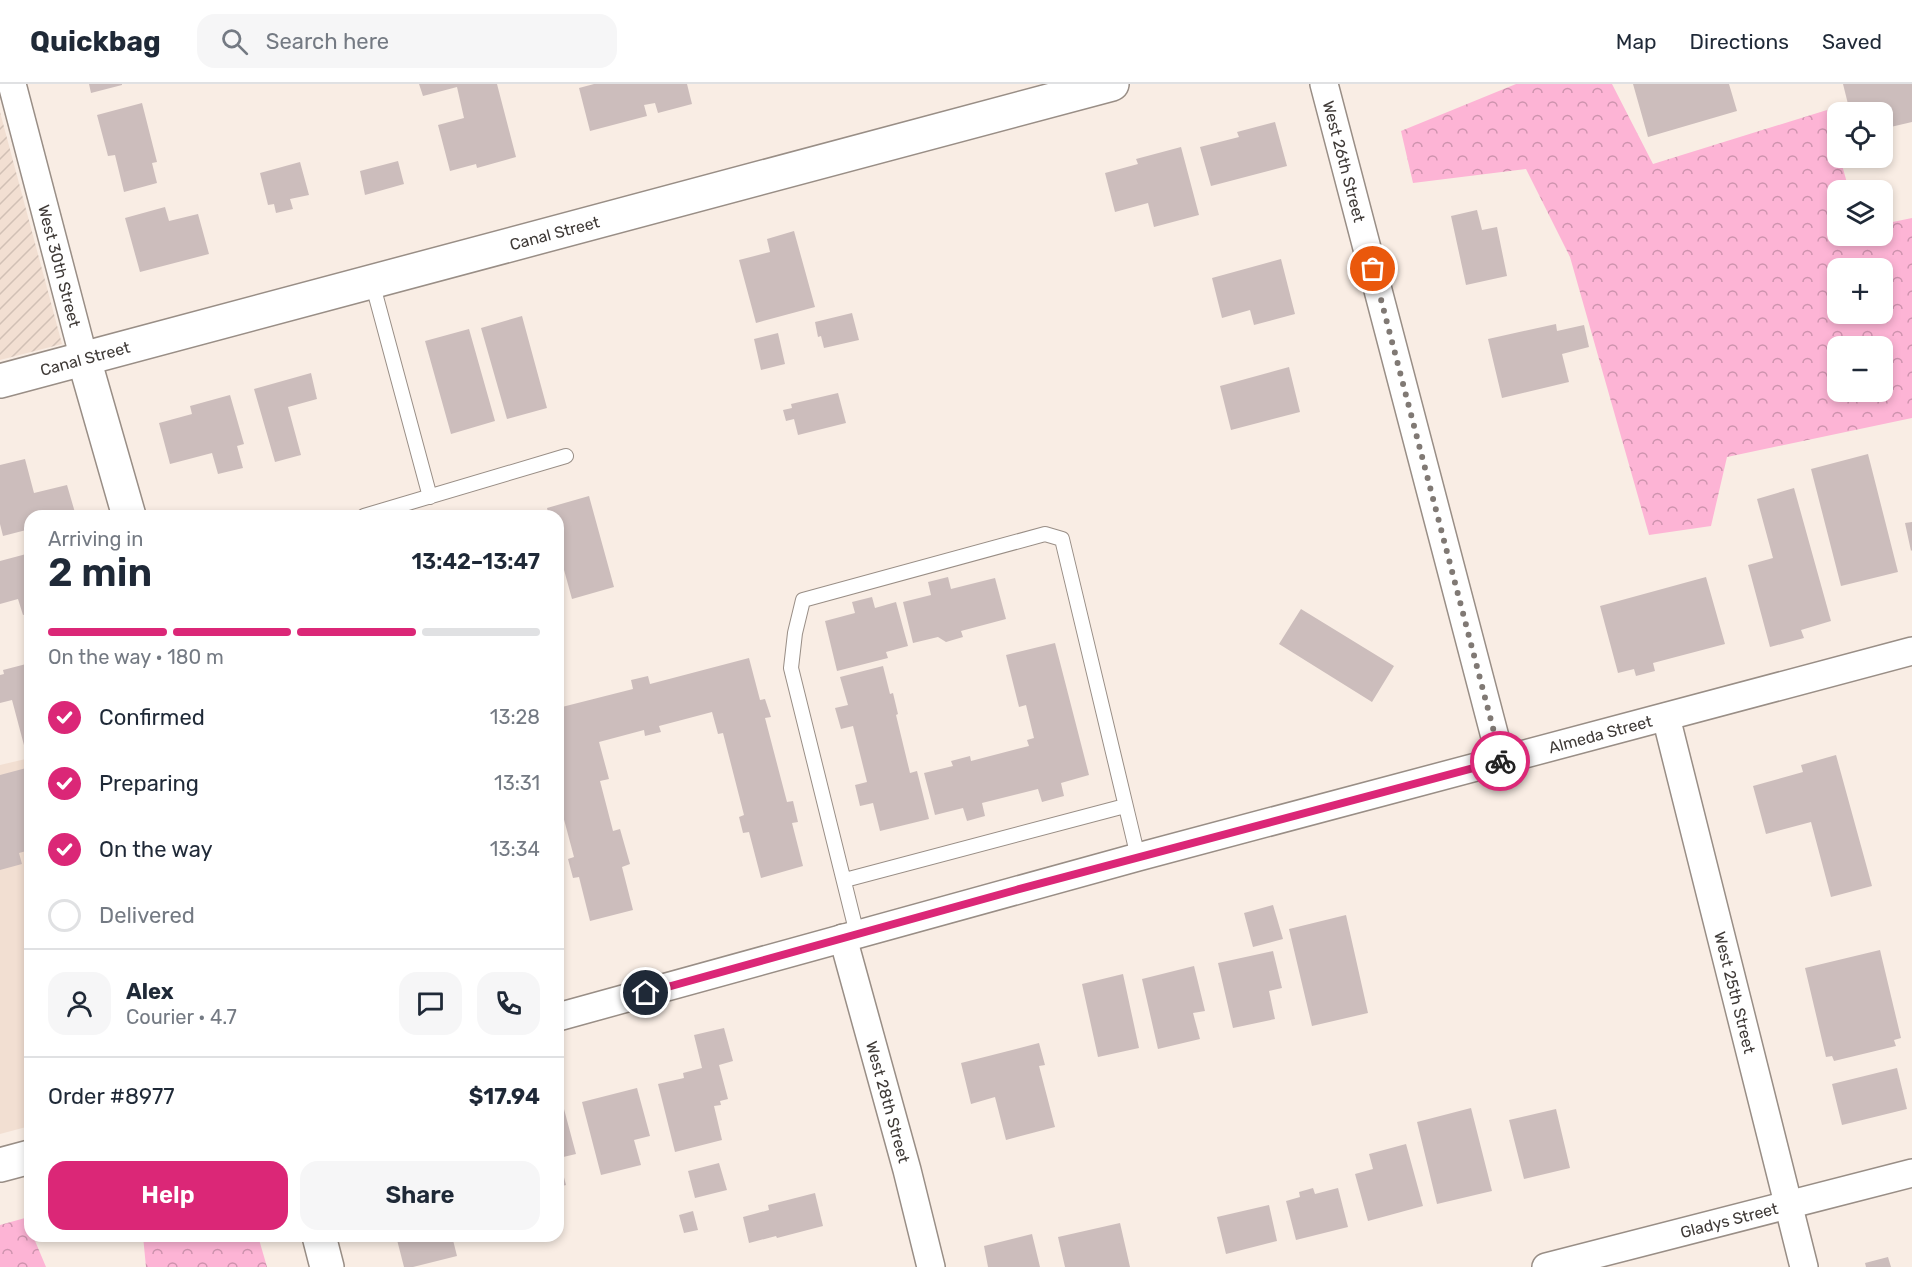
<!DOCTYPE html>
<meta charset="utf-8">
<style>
:root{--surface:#fff;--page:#f6f6f7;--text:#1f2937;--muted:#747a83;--line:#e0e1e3;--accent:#db2777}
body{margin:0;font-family:Rubik,sans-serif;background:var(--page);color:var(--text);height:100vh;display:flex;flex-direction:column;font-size:22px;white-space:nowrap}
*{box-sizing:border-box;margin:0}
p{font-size:20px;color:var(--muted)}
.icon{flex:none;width:33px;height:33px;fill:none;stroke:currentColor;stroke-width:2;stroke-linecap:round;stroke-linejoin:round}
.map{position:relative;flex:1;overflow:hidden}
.sheet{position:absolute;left:24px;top:426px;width:540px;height:732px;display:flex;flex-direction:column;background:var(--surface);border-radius:18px;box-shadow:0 3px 9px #0003}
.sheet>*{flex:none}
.buttons{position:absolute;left:1827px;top:18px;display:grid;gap:12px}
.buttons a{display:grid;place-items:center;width:66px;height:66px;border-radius:12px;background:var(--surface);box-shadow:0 3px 9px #0003;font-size:30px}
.pin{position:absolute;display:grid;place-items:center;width:51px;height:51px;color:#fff;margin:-26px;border:3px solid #fff;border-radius:50%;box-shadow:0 2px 6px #0007}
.courier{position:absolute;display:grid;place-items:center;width:60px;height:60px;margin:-30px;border:4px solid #db2777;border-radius:50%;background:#fff;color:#222;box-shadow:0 2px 8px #0007}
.headline em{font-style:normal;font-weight:600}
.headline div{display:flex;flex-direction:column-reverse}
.headline{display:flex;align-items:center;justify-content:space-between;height:102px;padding:0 24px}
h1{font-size:39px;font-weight:600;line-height:45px}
.bar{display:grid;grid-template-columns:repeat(4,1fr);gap:9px 6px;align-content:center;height:72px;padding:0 24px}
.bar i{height:8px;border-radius:4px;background:var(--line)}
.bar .current{background:var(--accent)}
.bar p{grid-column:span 4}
.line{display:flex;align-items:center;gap:15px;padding:0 24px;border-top:2px solid var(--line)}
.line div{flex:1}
.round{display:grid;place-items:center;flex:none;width:63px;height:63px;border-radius:18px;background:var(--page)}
ol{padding:0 24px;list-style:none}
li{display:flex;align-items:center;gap:18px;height:66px}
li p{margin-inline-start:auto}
li .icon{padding:6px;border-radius:50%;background:var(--accent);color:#fff;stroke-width:4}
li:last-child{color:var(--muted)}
li i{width:33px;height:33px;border:3px solid var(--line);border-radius:50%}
.button{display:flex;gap:12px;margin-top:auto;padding:12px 24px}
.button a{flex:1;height:69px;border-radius:18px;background:var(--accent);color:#fff;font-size:24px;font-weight:600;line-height:69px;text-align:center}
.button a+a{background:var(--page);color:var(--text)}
header{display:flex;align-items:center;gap:36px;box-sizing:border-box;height:84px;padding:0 30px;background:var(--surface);border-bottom:2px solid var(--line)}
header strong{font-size:28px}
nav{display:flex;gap:33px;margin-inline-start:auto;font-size:21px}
.search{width:420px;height:54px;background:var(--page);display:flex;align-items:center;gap:15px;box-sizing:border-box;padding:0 21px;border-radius:18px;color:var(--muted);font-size:22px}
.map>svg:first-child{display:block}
.built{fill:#f2dfd2}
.industrial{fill:url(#industrial-furrows)}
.forest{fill:url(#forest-crowns);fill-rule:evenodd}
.building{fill:#ccbdbc}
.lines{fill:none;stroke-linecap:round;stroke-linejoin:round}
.service-casing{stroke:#998e86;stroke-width:16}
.minor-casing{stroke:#998e86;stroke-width:30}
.tertiary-casing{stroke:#998e86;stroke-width:36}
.service{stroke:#fff;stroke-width:14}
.minor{stroke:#fff;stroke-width:27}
.tertiary{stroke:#fff;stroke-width:33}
.done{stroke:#807974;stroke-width:6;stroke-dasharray:0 10.8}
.route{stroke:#db2777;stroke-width:8}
.labels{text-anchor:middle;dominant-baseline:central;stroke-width:6;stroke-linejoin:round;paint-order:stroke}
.street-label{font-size:16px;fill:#3f3a37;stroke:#f9ede4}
</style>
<header>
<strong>Quickbag</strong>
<div class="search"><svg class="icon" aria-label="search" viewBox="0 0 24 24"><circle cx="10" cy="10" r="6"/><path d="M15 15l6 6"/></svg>Search here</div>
<nav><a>Map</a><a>Directions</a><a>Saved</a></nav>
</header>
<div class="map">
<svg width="1912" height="1183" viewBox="0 0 1912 1183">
<defs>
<pattern id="industrial-furrows" width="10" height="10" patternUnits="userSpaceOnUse" patternTransform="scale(1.5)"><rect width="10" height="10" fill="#f2dfd2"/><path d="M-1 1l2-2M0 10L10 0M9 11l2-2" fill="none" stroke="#d1c0b5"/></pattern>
<pattern id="forest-crowns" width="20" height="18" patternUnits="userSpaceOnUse" patternTransform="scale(1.5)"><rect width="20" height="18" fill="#fdb4d5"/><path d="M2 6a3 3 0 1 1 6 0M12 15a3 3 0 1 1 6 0" fill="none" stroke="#ce93ae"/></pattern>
</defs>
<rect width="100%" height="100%" fill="#f9ede4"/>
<path class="built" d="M 30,674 L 30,1042 L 0,1050 L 0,681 Z"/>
<path class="industrial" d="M 0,28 L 62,260 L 0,276 Z"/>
<path class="forest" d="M 1516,0 L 1612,0 L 1653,80 L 1827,26 L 1837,66 L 1838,74 L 1840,74 L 1849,106 L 1838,106 L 1838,152 L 1882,152 L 1883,140 L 1912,134 L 1912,334 L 1727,373 L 1711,442 L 1649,451 L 1570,173 L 1526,85 L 1413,99 L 1401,47 ZM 1838,184 L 1882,184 L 1882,230 L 1838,230 ZM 1838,262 L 1882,262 L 1882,308 L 1838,308 Z
M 25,1134 L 30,1145 L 30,1152 L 33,1152 L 46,1183 L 0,1183 L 0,1141 Z
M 143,1152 L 258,1152 L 267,1183 L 146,1183 Z"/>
<path class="building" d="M 89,0 L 122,0 L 122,1 L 91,9 Z
M 419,0 L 497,0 L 516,73 L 477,84 L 476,80 L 450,87 L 438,41 L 464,34 L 457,3 L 423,12 Z
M 594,0 L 687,0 L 692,20 L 658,29 L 655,19 L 644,21 L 647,32 L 590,47 L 579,4 Z
M 1633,0 L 1729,0 L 1737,27 L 1648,53 Z
M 1843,0 L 1912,0 L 1912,38 L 1882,45 L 1882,28 L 1850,28 Z
M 142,19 L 157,78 L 152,79 L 157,99 L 124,108 L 115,71 L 108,72 L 97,31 Z
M 1275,38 L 1287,82 L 1211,102 L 1200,63 L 1239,53 L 1237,48 Z
M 1181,63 L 1199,131 L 1154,143 L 1148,119 L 1115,128 L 1105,89 L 1138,80 L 1136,75 Z
M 398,77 L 404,100 L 365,111 L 360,87 Z
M 300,78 L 309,111 L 290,115 L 293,125 L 276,129 L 274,120 L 268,121 L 260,89 Z
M 165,123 L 169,137 L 198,130 L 209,170 L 140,188 L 125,134 Z
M 1477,126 L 1482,146 L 1497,143 L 1507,192 L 1466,201 L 1451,132 Z
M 794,147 L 815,223 L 756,239 L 739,176 L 770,168 L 767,155 Z
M 1281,175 L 1295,230 L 1254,241 L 1250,226 L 1222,234 L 1212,194 Z
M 852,229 L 859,256 L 824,264 L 821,252 L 818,253 L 815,238 Z
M 522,232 L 547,324 L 507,335 L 481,244 Z
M 1556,240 L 1557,247 L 1584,241 L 1589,263 L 1562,270 L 1569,298 L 1502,314 L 1488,255 Z
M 469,245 L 495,337 L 451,350 L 425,257 Z
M 778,249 L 785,280 L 761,286 L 754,255 Z
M 1289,283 L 1300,328 L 1231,346 L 1220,302 Z
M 311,289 L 317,315 L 288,323 L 301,371 L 275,378 L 254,305 Z
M 838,309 L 846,339 L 798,351 L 794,335 L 786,337 L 783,326 L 792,324 L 791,320 Z
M 230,311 L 244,360 L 237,362 L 243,384 L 218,390 L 212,369 L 170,380 L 159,339 L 192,330 L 190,322 Z
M 1868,370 L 1898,488 L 1841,502 L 1811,385 Z
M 25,375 L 34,409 L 67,401 L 76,432 L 30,432 L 30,445 L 3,452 L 0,440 L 0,381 Z
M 1794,404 L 1831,537 L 1801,546 L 1804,554 L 1770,563 L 1748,481 L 1773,474 L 1757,415 Z
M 589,412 L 614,503 L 572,515 L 558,464 L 558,432 L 549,432 L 547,424 Z
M 1912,438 L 1912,466 L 1911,467 L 1905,439 Z
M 30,469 L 30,529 L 23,531 L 18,515 L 0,520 L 0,477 Z
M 948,493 L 951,505 L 995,494 L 1006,535 L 961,547 L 963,553 L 946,558 L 938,553 L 913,559 L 903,518 L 931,511 L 928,498 Z
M 1706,493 L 1725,560 L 1653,579 L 1655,587 L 1636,592 L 1634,585 L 1618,589 L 1600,522 Z
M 872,513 L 875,524 L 896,518 L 908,562 L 886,568 L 888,574 L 837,587 L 825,537 L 855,529 L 852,518 Z
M 1301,525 L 1394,582 L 1372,618 L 1279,560 Z
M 1055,559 L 1089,691 L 1061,699 L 1064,712 L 1042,718 L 1038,705 L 982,719 L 985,732 L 967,737 L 963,724 L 935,731 L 924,689 L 953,682 L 951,677 L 970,672 L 971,677 L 1029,662 L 1027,656 L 1034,654 L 1026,621 L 1019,623 L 1006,571 Z
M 749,574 L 760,616 L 765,615 L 771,633 L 765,634 L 787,718 L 793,717 L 798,738 L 792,739 L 803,782 L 761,794 L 749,748 L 743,749 L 739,733 L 744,731 L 723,649 L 718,650 L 712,628 L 659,642 L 661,648 L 645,652 L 644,646 L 599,658 L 609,695 L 600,697 L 613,747 L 620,745 L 630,780 L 622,783 L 633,826 L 590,837 L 579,793 L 573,794 L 568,775 L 574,773 L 558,713 L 558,624 L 633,605 L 631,596 L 648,592 L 650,600 Z
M 30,579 L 30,664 L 25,665 L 12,616 L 0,619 L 0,591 L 4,590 L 3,586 Z
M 883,582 L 890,610 L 893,609 L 898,630 L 896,631 L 910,689 L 917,687 L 929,735 L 880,747 L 873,719 L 860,722 L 855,701 L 867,698 L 853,642 L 841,645 L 835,624 L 848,621 L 840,593 Z
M 1836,671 L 1872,802 L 1831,813 L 1811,738 L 1766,750 L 1753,702 L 1803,688 L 1801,681 Z
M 30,683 L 30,766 L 19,769 L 22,780 L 0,786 L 0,691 Z
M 1273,821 L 1283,855 L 1253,863 L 1244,829 Z
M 1346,831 L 1368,929 L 1312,942 L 1289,845 Z
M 1880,866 L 1901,954 L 1894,956 L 1896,962 L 1834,977 L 1832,972 L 1826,973 L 1805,884 Z
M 1273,867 L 1282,904 L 1269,907 L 1275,935 L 1233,944 L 1218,879 Z
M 1194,882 L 1205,927 L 1193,929 L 1200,955 L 1158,965 L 1142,895 Z
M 1123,890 L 1139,964 L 1098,973 L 1082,900 Z
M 724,944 L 733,977 L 719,981 L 728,1015 L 720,1017 L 721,1021 L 714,1022 L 722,1056 L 675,1068 L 658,1000 L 684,994 L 683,989 L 702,984 L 694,951 Z
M 1039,959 L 1045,981 L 1039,982 L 1055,1043 L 1006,1056 L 995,1013 L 971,1020 L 961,979 Z
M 1897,984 L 1907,1025 L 1842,1041 L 1832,1000 Z
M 637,1004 L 650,1052 L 634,1056 L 641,1081 L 601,1091 L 582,1018 Z
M 1471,1024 L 1492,1107 L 1437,1120 L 1417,1038 Z
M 564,1025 L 576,1070 L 559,1074 L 566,1101 L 558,1103 L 558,1026 Z
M 1556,1025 L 1570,1084 L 1524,1095 L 1509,1036 Z
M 1406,1060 L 1423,1122 L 1368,1137 L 1355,1090 L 1373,1085 L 1369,1070 Z
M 719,1079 L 727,1106 L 695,1114 L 688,1087 Z
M 1313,1104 L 1315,1110 L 1338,1104 L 1348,1143 L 1296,1156 L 1286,1117 L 1300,1113 L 1299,1108 Z
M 815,1109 L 823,1142 L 777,1154 L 776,1152 L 749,1159 L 743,1133 L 769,1126 L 768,1121 Z
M 1269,1121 L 1277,1157 L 1226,1170 L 1217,1133 Z
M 693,1127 L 698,1146 L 684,1149 L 679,1131 Z
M 1120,1139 L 1130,1183 L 1065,1183 L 1058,1153 Z
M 1032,1150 L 1040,1183 L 988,1183 L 984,1162 Z
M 396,1152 L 452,1152 L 457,1172 L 413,1183 L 404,1183 Z
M 1888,1173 L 1891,1183 L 1866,1183 L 1865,1179 Z"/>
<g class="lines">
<defs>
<path id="service" d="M 372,198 L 430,413
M 364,432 L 566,372
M 845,796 L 1125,722
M 857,850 L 791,584 L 795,549 L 803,516 L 1045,450 L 1062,455 L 1138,773"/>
<g id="minor">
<path id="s1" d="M 12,0 L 84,275"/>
<path id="s2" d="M 1324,0 L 1501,676"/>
<path id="s3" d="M 1666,633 L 1804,1183"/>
<path id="s4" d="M 843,854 L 907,1086 L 931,1183"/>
<path id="s5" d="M 558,933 L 1138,773 L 1912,567"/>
<path id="s6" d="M 1546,1183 L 1912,1089"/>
</g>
<g id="tertiary">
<path d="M 84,275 L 129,432"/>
<path id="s7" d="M 0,297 L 1112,0"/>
<path d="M 0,1081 L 30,1073"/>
<path d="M 319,1152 L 327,1183"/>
</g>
</defs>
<use href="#service" class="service-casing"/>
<use href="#minor" class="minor-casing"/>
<use href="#tertiary" class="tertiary-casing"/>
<use href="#service" class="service"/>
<use href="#minor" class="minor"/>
<use href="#tertiary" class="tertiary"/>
</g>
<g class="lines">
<path class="done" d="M 1373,185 L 1494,648 L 1500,677"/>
<path class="route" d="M 646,909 L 1016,806 L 1500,677"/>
</g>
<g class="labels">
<g class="street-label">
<text stroke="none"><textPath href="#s2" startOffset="80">West 26th Street</textPath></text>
<text stroke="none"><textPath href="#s7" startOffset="574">Canal Street</textPath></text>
<text stroke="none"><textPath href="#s1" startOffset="188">West 30th Street</textPath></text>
<text stroke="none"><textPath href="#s7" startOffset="88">Canal Street</textPath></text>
<text stroke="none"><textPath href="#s5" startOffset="1080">Almeda Street</textPath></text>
<text stroke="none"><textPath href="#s3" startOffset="284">West 25th Street</textPath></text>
<text stroke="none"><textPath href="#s4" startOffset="170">West 28th Street</textPath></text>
<text stroke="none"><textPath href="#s6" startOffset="189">Gladys Street</textPath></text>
</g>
</g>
</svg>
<div class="buttons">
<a><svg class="icon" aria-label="locate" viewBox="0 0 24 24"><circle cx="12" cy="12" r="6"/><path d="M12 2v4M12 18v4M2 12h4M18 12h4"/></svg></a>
<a><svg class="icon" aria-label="layers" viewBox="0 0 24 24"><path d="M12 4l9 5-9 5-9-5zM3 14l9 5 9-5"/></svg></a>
<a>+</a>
<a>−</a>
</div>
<div class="pin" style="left:1373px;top:185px;background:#ea580c"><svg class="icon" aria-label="bag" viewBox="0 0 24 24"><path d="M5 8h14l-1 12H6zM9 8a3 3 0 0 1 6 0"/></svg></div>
<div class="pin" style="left:646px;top:909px;background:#1f2937"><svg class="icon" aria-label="home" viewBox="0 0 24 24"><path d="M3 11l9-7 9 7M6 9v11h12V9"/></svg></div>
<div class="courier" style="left:1500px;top:677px"><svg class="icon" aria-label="bike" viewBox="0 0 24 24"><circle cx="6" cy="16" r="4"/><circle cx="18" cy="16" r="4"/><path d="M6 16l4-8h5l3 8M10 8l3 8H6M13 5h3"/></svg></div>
<section class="sheet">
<div class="headline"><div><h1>2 min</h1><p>Arriving in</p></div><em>13:42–13:47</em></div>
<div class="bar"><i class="current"></i><i class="current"></i><i class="current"></i><i></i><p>On the way · 180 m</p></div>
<ol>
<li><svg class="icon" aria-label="check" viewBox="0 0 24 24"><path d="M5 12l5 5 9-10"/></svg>Confirmed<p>13:28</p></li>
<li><svg class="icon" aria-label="check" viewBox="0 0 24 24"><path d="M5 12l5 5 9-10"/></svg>Preparing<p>13:31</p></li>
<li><svg class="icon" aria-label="check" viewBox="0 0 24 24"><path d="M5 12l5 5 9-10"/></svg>On the way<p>13:34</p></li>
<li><i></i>Delivered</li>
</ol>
<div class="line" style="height:108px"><a class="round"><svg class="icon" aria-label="person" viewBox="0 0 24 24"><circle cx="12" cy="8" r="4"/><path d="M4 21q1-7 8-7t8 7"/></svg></a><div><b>Alex</b><p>Courier · 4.7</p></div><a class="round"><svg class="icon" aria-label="chat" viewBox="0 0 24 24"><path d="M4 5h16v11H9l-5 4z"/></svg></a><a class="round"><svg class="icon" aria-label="phone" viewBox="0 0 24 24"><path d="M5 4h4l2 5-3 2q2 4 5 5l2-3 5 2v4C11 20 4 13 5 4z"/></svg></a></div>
<div class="line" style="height:78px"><div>Order #8977</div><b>$17.94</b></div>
<div class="button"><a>Help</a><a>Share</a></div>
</section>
</div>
